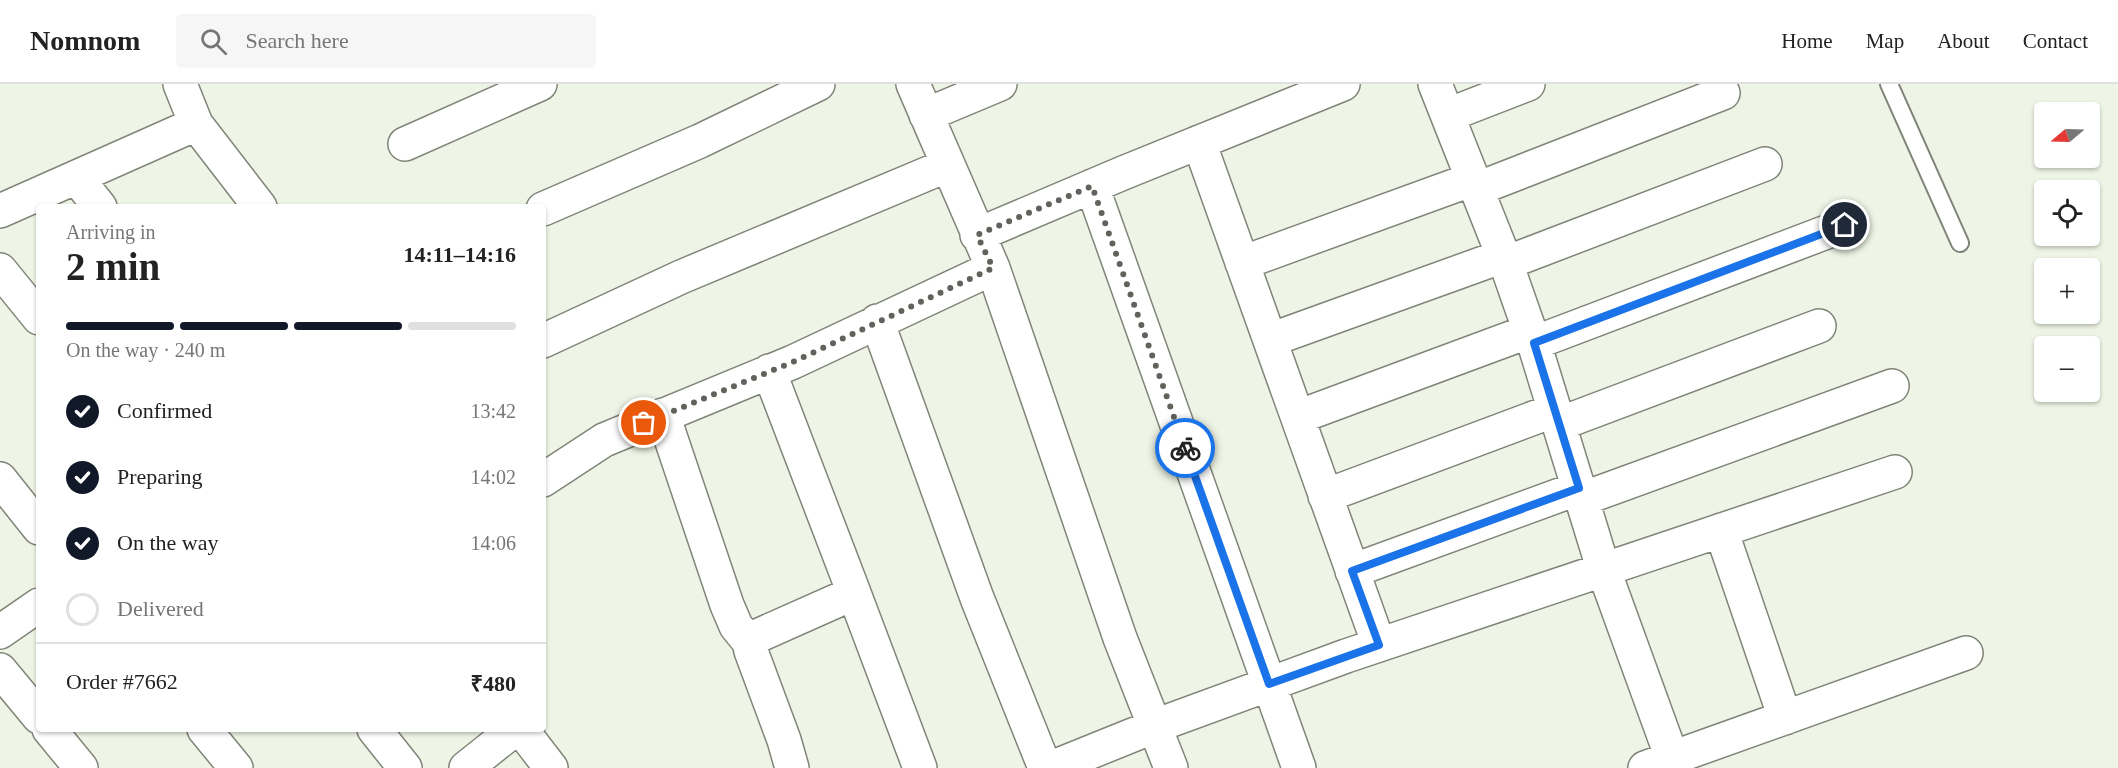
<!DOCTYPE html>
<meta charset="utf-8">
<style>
:root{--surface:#fff;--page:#f6f6f6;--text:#222;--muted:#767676;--line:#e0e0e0;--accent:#111827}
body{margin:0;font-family:"Times New Roman",serif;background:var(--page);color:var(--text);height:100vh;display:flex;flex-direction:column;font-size:22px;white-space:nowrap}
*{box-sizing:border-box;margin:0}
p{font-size:20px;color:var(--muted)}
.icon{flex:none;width:33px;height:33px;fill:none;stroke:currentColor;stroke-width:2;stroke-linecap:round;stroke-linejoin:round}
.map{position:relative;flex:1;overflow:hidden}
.details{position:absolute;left:36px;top:120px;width:510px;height:528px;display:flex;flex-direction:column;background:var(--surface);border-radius:6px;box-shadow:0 2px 4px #0004}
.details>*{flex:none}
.needle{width:39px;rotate:251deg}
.tools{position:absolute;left:2034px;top:18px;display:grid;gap:12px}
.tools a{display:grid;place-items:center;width:66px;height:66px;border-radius:6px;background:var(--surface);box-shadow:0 2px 4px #0004;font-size:30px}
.pin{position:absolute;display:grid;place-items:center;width:51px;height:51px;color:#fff;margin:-26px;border:3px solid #fff;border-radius:50%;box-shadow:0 2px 6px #0007}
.courier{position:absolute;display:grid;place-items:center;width:60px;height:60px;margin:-30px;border:4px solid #1a73e8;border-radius:50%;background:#fff;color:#222;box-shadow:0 2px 8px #0007}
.overview em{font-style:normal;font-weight:700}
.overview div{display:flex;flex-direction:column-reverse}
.overview{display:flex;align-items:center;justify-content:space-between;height:102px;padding:0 30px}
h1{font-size:39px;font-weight:700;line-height:45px}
.bar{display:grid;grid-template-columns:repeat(4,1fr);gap:9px 6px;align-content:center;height:72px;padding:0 30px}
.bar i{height:8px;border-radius:4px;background:var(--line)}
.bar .on{background:var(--accent)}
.bar p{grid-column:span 4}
.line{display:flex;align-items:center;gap:15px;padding:0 30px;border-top:2px solid var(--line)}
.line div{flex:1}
ol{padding:0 30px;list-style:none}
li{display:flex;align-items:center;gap:18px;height:66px}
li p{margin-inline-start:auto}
li .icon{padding:6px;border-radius:50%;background:var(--accent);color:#fff;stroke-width:4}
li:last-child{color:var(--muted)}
li i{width:33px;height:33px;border:3px solid var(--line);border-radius:50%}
header{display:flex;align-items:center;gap:36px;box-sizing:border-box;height:84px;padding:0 30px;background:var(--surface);border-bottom:2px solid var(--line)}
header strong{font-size:28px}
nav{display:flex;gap:33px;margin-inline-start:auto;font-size:21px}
.search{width:420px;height:54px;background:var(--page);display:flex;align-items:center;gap:15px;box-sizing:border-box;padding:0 21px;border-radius:6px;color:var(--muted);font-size:22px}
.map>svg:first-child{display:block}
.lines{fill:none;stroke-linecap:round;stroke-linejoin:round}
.service-casing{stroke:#808578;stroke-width:20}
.minor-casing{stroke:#808578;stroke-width:36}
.service{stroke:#fff;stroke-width:16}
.minor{stroke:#fff;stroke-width:33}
.done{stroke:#60635b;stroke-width:6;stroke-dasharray:0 10.8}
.route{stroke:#1a73e8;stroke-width:8}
</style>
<header>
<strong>Nomnom</strong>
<div class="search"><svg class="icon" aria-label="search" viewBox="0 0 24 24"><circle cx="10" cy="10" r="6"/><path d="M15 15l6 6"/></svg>Search here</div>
<nav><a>Home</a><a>Map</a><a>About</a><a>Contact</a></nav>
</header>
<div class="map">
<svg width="2118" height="684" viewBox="0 0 2118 684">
<rect width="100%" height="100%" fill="#eff5e6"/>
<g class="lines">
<defs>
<path id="service" d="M 1889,0 L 1960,159"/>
<path id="minor" d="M 913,0 L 993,184 L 1120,554 L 1171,684
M 1435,0 L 1506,179 L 1534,259 L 1603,484 L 1672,674 L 1645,684
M 926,31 L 1000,0
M 1448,31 L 1528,0
M 196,40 L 260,123
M 1199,58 L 1379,561
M 405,60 L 540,0
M 76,93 L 100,123
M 1092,102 L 1299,684
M 1477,105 L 1723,9
M 543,125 L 700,57 L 818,0
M 0,127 L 196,40 L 180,0
M 977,151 L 1123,89 L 1343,0
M 1242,179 L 1473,95
M 1506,179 L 1765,80
M 0,186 L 39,234
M 877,237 L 977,514 L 1045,684
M 1270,256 L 1503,172
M 543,257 L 681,193 L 948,81
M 1534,259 L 1845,141
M 769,287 L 854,509 L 755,553 L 749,558 L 751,567 L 784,656 L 792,684
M 663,331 L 727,521 L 736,542 L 749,558
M 1298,333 L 1530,247
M 1559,340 L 1819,242
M 0,395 L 39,444
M 543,396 L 604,356 L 793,278 L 993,184
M 1325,412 L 1555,326
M 1582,415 L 1892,302
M 1721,446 L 1785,634
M 1352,487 L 1579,404
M 854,509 L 920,684
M 0,548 L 39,521
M 0,586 L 39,633
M 49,645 L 81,684
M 204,645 L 236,684
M 374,645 L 405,684
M 521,645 L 551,684
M 1672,674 L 1966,569
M 466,684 L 515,645
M 1051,684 L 1155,642 L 1346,572 L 1895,388"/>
</defs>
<use href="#service" class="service-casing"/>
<use href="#minor" class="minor-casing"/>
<use href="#service" class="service"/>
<use href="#minor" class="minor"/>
</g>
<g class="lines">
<path class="done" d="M 644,339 L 793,278 L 993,184 L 977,151 L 1092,102 L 1185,364"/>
<path class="route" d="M 1185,364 L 1269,600 L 1379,561 L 1352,487 L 1579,404 L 1534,259 L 1845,141"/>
</g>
</svg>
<div class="tools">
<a><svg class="needle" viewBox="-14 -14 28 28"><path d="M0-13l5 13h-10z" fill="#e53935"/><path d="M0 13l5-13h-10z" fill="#767676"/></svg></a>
<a><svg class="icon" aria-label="locate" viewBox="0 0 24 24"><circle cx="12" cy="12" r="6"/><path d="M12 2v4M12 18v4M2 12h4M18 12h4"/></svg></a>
<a>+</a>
<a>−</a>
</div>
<div class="pin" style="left:644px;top:339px;background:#ea580c"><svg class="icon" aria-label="bag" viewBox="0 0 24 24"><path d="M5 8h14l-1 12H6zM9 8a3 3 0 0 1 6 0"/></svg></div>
<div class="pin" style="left:1845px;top:141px;background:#1f2937"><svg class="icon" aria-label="home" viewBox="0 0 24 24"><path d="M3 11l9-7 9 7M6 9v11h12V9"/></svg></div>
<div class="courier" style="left:1185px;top:364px"><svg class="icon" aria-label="bike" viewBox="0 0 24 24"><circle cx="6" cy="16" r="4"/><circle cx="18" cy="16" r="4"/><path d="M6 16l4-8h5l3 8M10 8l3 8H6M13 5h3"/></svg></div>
<section class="details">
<div class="overview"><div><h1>2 min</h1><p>Arriving in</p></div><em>14:11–14:16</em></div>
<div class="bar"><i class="on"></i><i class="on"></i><i class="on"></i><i></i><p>On the way · 240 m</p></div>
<ol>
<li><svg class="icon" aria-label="check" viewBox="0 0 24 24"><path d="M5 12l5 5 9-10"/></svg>Confirmed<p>13:42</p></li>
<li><svg class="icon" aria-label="check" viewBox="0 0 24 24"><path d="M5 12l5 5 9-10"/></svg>Preparing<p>14:02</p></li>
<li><svg class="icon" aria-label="check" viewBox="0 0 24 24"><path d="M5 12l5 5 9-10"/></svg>On the way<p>14:06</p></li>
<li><i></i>Delivered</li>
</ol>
<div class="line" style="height:78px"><div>Order #7662</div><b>₹480</b></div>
</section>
</div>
